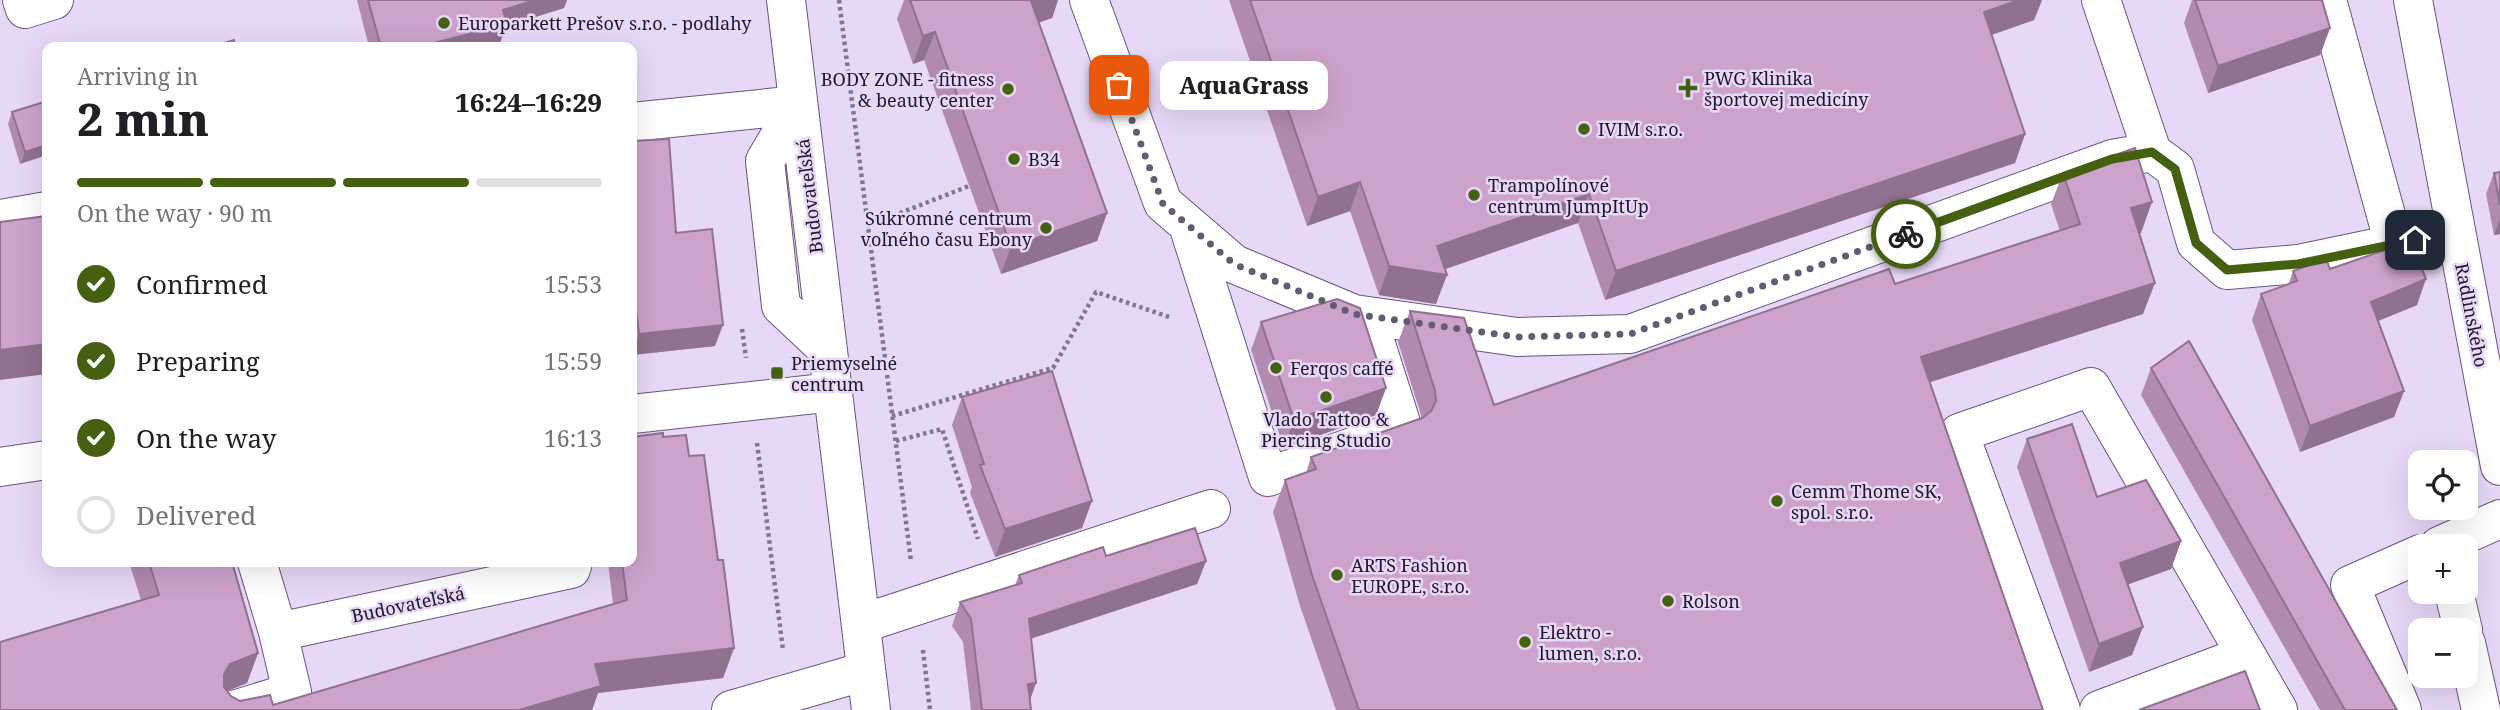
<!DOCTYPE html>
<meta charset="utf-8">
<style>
:root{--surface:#fff;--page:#f6f6f6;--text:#202124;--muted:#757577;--line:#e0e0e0;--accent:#446010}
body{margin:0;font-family:"Noto Serif",serif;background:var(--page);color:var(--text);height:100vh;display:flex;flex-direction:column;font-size:26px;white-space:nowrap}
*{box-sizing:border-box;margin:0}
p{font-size:23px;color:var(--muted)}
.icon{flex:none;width:38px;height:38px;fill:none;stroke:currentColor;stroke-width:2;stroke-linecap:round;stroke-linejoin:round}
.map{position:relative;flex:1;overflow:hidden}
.sheet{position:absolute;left:42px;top:42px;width:595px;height:525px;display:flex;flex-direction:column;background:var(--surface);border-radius:14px;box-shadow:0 7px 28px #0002}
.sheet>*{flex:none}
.controls{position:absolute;left:2408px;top:450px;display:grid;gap:14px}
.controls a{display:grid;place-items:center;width:70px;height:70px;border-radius:14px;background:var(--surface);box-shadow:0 7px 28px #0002;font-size:35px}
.pin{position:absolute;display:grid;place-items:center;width:60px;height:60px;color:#fff;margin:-30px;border-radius:14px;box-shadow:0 4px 10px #0006}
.courier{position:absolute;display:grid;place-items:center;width:70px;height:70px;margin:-35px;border:5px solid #446010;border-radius:50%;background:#fff;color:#222;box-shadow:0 2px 9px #0007}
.bubble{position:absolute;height:49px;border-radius:14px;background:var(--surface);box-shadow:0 7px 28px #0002;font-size:23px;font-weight:800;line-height:49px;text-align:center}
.summary em{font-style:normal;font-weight:800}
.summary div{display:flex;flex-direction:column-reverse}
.summary{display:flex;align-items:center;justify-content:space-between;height:119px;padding:0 35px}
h1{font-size:46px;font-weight:800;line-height:52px}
.bar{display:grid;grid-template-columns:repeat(4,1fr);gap:10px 7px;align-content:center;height:84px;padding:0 35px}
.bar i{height:9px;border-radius:5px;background:var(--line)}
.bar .selected{background:var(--accent)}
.bar p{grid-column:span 4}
ol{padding:0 35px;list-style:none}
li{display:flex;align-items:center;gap:21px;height:77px}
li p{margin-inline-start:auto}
li .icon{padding:7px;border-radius:50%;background:var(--accent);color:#fff;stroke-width:4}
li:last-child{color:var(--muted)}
li i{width:38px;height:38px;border:4px solid var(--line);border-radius:50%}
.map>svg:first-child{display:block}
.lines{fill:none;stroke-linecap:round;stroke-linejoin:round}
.minor-casing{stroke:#6c5482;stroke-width:40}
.path{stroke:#82768f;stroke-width:4.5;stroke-dasharray:3.5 3.5;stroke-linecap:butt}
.minor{stroke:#fff;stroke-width:38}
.wall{fill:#b08baf}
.shaded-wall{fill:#90718f}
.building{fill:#cda2cc;stroke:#90718f;stroke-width:2}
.done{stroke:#665b72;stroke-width:7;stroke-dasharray:0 12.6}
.route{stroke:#446010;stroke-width:9}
.poi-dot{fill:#446010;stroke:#e7d8f7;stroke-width:2.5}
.labels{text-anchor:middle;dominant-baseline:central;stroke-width:5;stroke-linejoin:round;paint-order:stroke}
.poi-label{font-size:18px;fill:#21172a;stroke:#e7d8f7;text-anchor:start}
.street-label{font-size:18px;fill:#21172a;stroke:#e7d8f7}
</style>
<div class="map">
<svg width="2500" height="710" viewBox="0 0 2500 710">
<rect width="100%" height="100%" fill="#e7d8f7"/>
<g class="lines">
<defs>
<path id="minor" d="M 22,0 L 25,9 L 54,0
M 786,0 L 871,710
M 1089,0 L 1163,203 L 1234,264 L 1354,314 L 1517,337 L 1630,334 L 2112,159 L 2152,152 L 2175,169 L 2196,243 L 2227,270 L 2298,264 L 2456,231
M 2101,0 L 2152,152
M 2327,0 L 2394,244
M 2413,0 L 2500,466
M 798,105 L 765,161 L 781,306 L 828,350
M 632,122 L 798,105
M 0,219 L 47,211
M 1188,225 L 1268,477 L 1403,429 L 1367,316
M 632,414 L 833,392
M 0,467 L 47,460
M 2439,546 L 2500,519
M 257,562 L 278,632 L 571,569 L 573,562
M 2454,592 L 2463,630
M 861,624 L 1211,509
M 2466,643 L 2481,710
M 234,710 L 292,692 L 278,632
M 731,710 L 866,671
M 2061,710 L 1959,433 L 2091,387 L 2278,710
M 2099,710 L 2246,655
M 2402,710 L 2350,585 L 2420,554"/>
</defs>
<use href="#minor" class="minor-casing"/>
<path class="path" d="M 839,0 L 911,561
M 867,226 L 969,186
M 742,329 L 746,358
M 892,416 L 1053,368 L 1096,292 L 1172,318
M 896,441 L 942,429 L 978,539
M 757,443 L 783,650
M 923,650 L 930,710"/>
<use href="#minor" class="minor"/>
</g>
<path class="wall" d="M 357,0 L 567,0 L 564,8 L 506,26 L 500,43 L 483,47 L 369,47 Z
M 904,0 L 1058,0 L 1052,18 L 1039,22 L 1107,213 L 1097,241 L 1001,274 L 924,60 L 913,64 L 897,19 Z
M 1229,0 L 2042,0 L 2034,20 L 1992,35 L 2025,134 L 2015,163 L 1605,300 L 1578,223 L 1445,269 L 1436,304 L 1379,295 L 1350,211 L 1307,226 Z
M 2192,0 L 2322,0 L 2330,28 L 2320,55 L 2208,93 L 2184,23 Z
M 47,101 L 20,164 L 8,124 L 12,112 Z
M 632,141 L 676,233 L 715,346 L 632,355 Z
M 2500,172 L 2500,234 L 2494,235 L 2486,194 L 2494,173 Z
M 2063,173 L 2141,233 L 2139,234 L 2143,314 L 1929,382 L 2043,710 L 1336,710 L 1300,606 L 1273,512 L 1285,480 L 1306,473 L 1311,457 L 1422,418 L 1398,342 L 1410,311 L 1494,405 L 1895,284 L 2060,231 L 2051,204 Z
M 2330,269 L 2417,305 L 2378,321 L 2404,391 L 2394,417 L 2300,452 L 2252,320 L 2261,294 L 2289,283 L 2293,271 Z
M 1261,322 L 1386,388 L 1376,415 L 1284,448 L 1251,350 Z
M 2151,368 L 2397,710 L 2320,710 L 2141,395 Z
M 962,397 L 1082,528 L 995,557 L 970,493 L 972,487 L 952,425 Z
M 663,437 L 689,456 L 718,560 L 734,648 L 723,678 L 598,693 L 592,710 L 0,710 L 141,600 L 129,562 L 232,562 L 258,653 L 247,683 L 227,691 L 231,696 L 240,701 L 273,705 L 613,605 L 608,562 L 632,562 Z
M 2027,439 L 2097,497 L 2181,541 L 2171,569 L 2128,584 L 2132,655 L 2089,672 L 2017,467 Z
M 1106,556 L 1206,561 L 1197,584 L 1031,638 L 1030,699 L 1031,710 L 971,710 L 963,642 L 952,626 L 960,602 L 1015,585 L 1019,575 Z"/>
<path class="shaded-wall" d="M 535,0 L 567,0 L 564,8 L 506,26 L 500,43 L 483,47 L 419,47 L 503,10 Z
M 1034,0 L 1058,0 L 1052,18 L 1021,29 L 1031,1 Z
M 2019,0 L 2042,0 L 2034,20 L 1973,41 L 1984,12 Z
M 2330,28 L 2320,55 L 2208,93 L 2218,66 Z
M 935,32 L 924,60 L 913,64 L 923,36 Z
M 2025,134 L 2015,163 L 1605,300 L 1616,271 Z
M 47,145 L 47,155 L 20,164 L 25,152 Z
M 1360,182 L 1350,211 L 1307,226 L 1318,197 Z
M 1589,194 L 1578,223 L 1434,273 L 1447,275 L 1436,304 L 1379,295 L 1389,266 L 1437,246 Z
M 2152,202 L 2141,233 L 2119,239 L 2131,208 Z
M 1107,213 L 1097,241 L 1001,274 L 1011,247 Z
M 2500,219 L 2500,234 L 2494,235 Z
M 2426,279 L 2417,305 L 2361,328 L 2371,302 Z
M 2155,283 L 2143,314 L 1909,389 L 1921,357 Z
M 723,325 L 715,346 L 632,355 L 639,334 Z
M 47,344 L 47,374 L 0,380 L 0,350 Z
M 1386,388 L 1376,415 L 1284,448 L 1294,420 Z
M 2404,391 L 2394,417 L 2300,452 L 2310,426 Z
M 1092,501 L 1082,528 L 995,557 L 1005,529 Z
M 2181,541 L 2171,569 L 2110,591 L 2120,563 Z
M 1206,561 L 1197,584 L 1021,642 L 1029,619 Z
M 2143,627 L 2132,655 L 2089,672 L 2099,644 Z
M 734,648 L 723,678 L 598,693 L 592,710 L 519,710 L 595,664 Z
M 258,653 L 247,683 L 218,695 L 224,674 L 230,664 Z
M 1036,683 L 1028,706 L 1028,684 Z"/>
<path class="building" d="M 368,0 L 535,0 L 503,10 L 507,24 L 419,47 L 381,47 Z
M 910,0 L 1034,0 L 1031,1 L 1107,213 L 1011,247 L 935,32 L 923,36 Z
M 1250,0 L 2019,0 L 1984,12 L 2025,134 L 1616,271 L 1589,194 L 1437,246 L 1447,275 L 1389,266 L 1360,182 L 1318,197 Z
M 2195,0 L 2322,0 L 2330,28 L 2218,66 Z
M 234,40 L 236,47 L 211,47 Z
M 47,101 L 47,145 L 25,152 L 12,112 Z
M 669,139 L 676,233 L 712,229 L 723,325 L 639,334 L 632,275 L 632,239 L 633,239 L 632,141 Z
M 2135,148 L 2152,202 L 2131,208 L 2155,283 L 1921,357 L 2043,710 L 1359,710 L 1312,575 L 1285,480 L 1316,469 L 1311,457 L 1422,418 L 1431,411 L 1436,401 L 1435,391 L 1410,311 L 1464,318 L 1494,405 L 1889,269 L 1895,284 L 2080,224 L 2063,173 Z
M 2500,172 L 2500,205 L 2494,173 Z
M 47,216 L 47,344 L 0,350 L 0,222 Z
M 2411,241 L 2426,279 L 2371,302 L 2404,391 L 2310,426 L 2261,294 L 2297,281 L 2293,271 L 2326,259 L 2330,269 Z
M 1337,299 L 1360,308 L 1386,388 L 1294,420 L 1261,322 Z
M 2189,341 L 2397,710 L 2345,710 L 2151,368 Z
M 1052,371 L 1092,501 L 1005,529 L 980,465 L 984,464 L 962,397 Z
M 2072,424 L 2097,497 L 2146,480 L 2181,541 L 2120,563 L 2143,627 L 2099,644 L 2027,439 Z
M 663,433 L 663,437 L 686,435 L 689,456 L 704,455 L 718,560 L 723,560 L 734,648 L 595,664 L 601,686 L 519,710 L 0,710 L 0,642 L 159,595 L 149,562 L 232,562 L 258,653 L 230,664 L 224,674 L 224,687 L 231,696 L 240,701 L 270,695 L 273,705 L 627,600 L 622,562 L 632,562 L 632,437 Z
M 1195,528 L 1206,561 L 1029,619 L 1036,683 L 1028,684 L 1031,710 L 982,710 L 971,619 L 960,602 L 1022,583 L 1019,575 L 1103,547 L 1106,556 Z
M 2245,671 L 2260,710 L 2139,710 Z"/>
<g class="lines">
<path class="done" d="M 1119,85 L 1163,204 L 1234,264 L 1354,314 L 1517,337 L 1630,334 L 1906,234"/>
<path class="route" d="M 1906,234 L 2112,159 L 2152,152 L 2175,169 L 2196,243 L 2227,270 L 2298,264 L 2415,240"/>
</g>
<g class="poi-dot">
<circle cx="444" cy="23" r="7"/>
<path d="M1684.5 77.5h7v7h7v7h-7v7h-7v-7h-7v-7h7z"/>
<circle cx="1008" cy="89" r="7"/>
<circle cx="1584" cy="129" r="7"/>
<circle cx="1014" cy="159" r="7"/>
<circle cx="1474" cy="195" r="7"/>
<circle cx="1046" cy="228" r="7"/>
<circle cx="1276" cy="368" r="7"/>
<rect x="770" y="366" width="14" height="14" rx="3.5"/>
<circle cx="1326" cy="397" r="7"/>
<circle cx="1777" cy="501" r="7"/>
<circle cx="1337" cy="575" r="7"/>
<circle cx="1668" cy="601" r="7"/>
<circle cx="1525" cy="642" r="7"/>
</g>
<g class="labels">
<g class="poi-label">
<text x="458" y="23">Europarkett Prešov s.r.o. - podlahy</text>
<text x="1704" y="78">PWG Klinika<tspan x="1704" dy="21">športovej medicíny</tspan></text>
<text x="994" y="79" text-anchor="end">BODY ZONE - fitness<tspan x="994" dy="21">&amp; beauty center</tspan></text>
<text x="1598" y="129">IVIM s.r.o.</text>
<text x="1028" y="159">B34</text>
<text x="1488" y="185">Trampolínové<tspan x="1488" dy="21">centrum JumpItUp</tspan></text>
<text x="1032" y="218" text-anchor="end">Súkromné centrum<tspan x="1032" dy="21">voľného času Ebony</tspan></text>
<text x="791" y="363">Priemyselné<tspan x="791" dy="21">centrum</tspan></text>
<text x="1290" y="368">Ferqos caffé</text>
<text x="1326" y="419" text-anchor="middle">Vlado Tattoo &amp;<tspan x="1326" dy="21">Piercing Studio</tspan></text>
<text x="1791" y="491">Cemm Thome SK,<tspan x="1791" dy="21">spol. s.r.o.</tspan></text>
<text x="1351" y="565">ARTS Fashion<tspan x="1351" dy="21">EUROPE, s.r.o.</tspan></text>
<text x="1682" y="601">Rolson</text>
<text x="1539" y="632">Elektro -<tspan x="1539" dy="21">lumen, s.r.o.</tspan></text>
</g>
<g class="street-label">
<text transform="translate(809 196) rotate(-97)">Budovateľská</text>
<text transform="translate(2472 315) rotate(79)">Radlinského</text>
<text transform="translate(408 604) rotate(-12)">Budovateľská</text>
</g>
</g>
</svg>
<div class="controls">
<a><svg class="icon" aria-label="locate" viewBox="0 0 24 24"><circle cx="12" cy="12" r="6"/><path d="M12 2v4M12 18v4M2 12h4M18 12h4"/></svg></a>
<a>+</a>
<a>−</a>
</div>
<div class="pin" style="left:1119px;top:85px;background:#ea580c"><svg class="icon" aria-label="bag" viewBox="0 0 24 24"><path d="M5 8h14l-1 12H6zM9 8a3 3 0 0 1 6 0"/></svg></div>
<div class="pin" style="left:2415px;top:240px;background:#1f2937"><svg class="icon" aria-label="home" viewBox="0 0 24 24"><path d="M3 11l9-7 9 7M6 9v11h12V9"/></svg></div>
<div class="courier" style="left:1906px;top:234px"><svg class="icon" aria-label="bike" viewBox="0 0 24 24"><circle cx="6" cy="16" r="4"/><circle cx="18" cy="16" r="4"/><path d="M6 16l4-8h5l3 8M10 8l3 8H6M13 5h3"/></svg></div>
<div class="bubble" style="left:1160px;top:61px;width:168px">AquaGrass</div>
<section class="sheet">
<div class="summary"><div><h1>2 min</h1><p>Arriving in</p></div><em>16:24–16:29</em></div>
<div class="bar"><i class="selected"></i><i class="selected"></i><i class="selected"></i><i></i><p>On the way · 90 m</p></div>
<ol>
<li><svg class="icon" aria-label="check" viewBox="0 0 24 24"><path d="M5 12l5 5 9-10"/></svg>Confirmed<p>15:53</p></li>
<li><svg class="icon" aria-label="check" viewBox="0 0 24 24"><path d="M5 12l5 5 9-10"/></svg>Preparing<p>15:59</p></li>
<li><svg class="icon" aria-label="check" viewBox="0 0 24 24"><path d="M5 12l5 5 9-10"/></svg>On the way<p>16:13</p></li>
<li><i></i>Delivered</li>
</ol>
</section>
</div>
